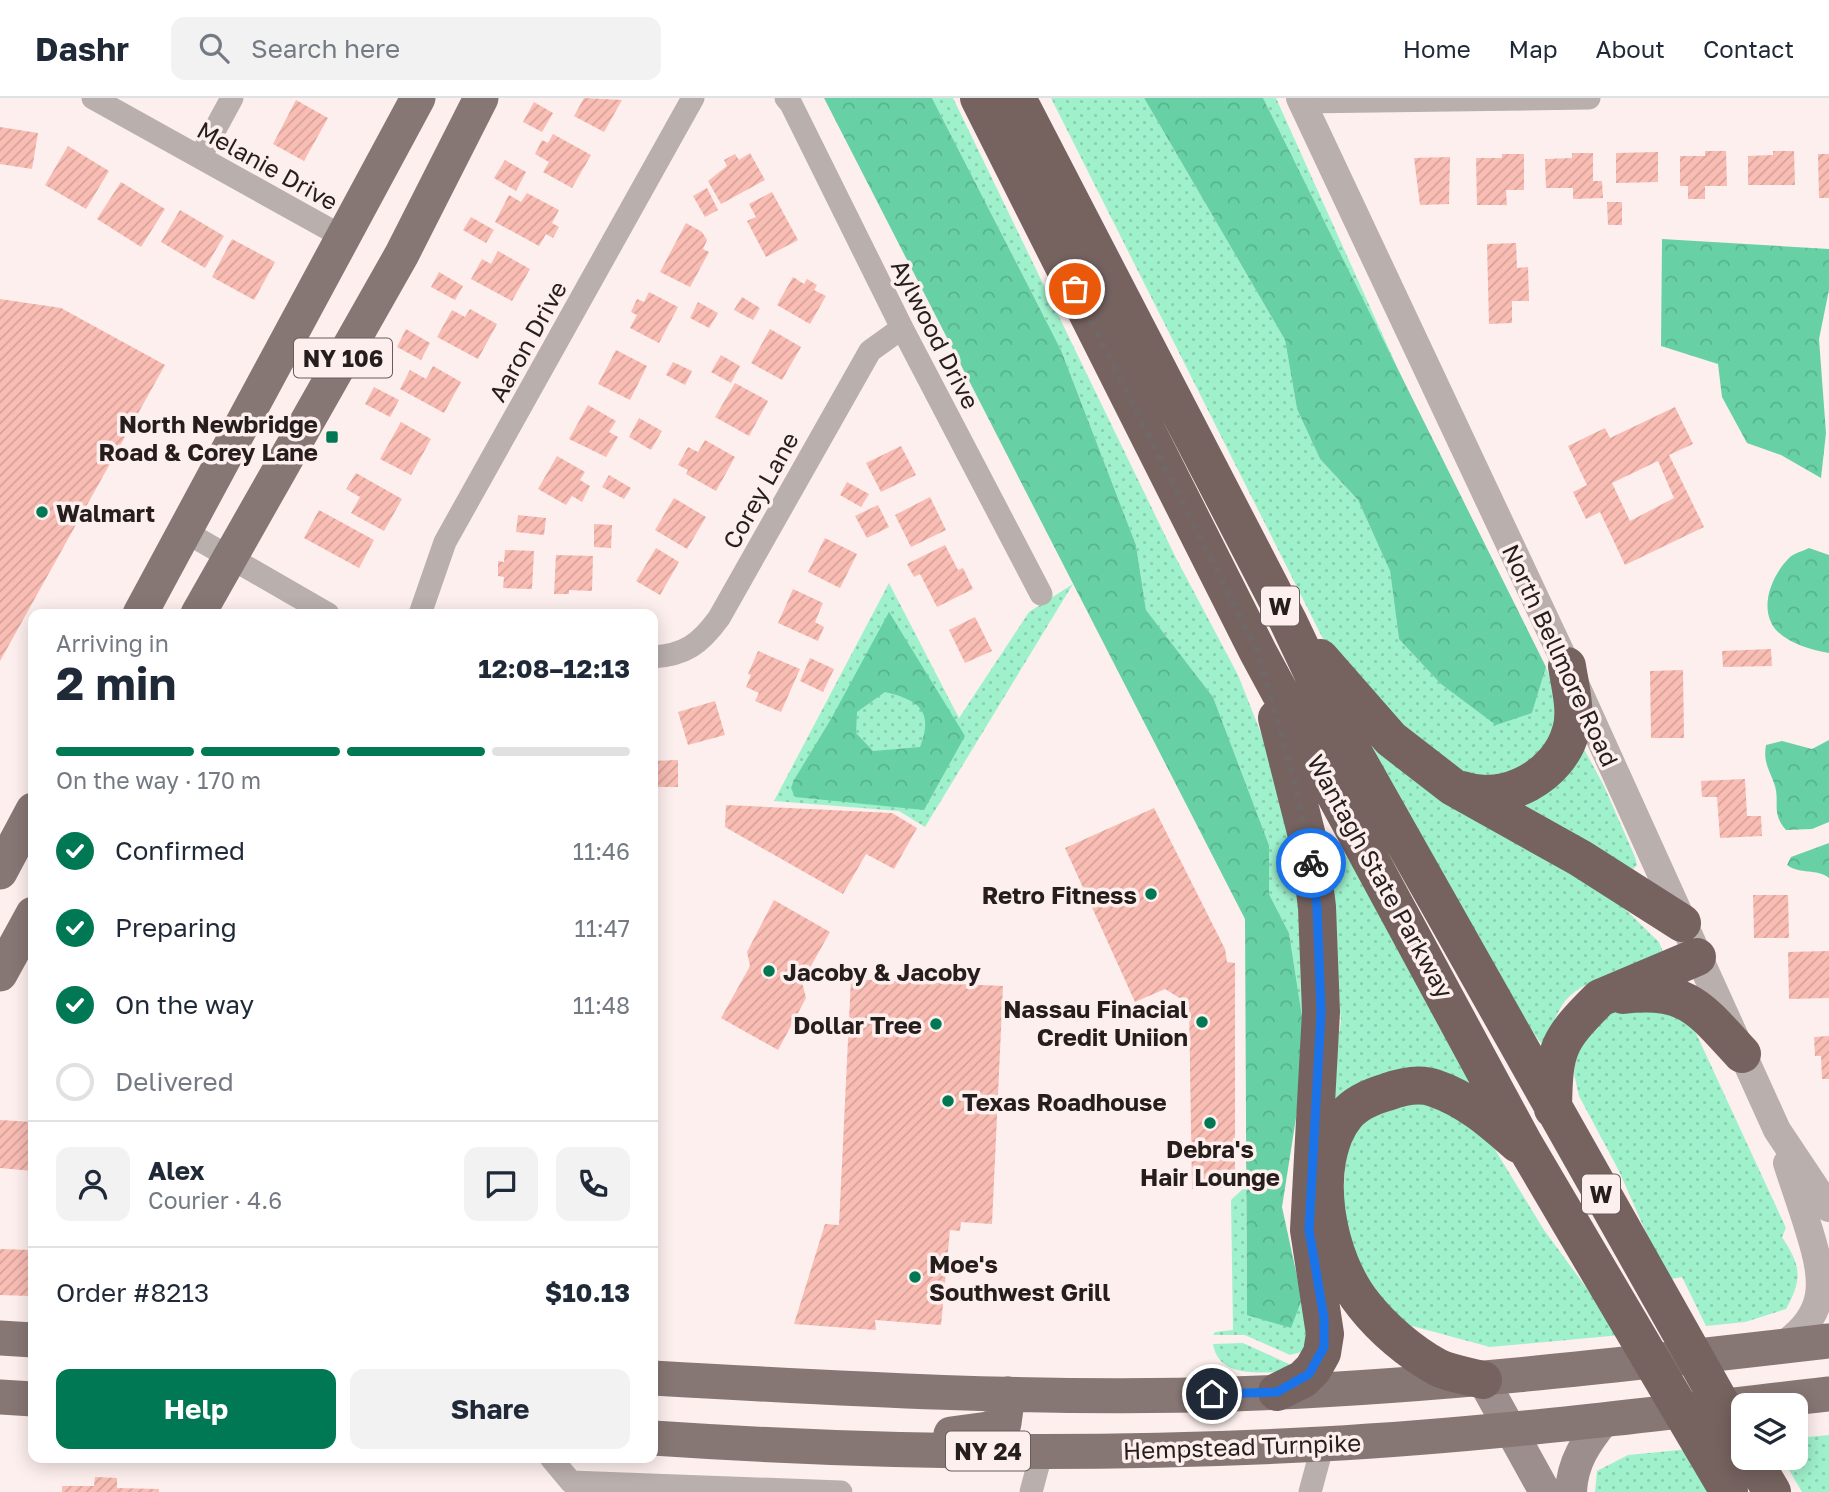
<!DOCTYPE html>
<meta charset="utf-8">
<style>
:root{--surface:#fff;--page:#f2f2f3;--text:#1f2937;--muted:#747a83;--line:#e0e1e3;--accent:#007854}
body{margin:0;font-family:"Golos Text",sans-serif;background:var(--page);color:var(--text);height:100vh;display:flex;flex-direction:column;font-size:26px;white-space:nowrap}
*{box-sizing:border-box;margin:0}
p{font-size:23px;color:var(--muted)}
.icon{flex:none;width:38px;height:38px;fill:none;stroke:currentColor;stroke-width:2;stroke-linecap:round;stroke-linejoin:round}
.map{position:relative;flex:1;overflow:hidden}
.side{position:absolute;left:28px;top:511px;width:630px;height:854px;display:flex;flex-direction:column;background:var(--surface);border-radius:14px;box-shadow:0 4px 18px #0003}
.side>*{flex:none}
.fabs{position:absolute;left:1731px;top:1295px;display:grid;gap:14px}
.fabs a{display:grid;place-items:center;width:77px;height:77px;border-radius:14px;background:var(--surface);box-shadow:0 4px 18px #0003;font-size:35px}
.pin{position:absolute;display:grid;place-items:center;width:60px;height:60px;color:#fff;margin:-30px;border:4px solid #fff;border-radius:50%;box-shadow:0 2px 7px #0007}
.courier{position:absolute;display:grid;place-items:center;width:70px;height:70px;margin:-35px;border:5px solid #1a73e8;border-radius:50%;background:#fff;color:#222;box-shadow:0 2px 9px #0007}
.summary em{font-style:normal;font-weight:700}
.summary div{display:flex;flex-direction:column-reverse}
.summary{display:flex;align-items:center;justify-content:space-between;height:119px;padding:0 28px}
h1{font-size:46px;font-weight:700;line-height:52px}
.bar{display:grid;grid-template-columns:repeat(4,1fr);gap:10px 7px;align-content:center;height:84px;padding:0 28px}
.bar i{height:9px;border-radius:5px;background:var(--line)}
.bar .selected{background:var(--accent)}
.bar p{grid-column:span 4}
.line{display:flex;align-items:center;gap:18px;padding:0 28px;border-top:2px solid var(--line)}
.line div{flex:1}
.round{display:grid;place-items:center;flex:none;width:74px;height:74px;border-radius:14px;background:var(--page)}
ol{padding:0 28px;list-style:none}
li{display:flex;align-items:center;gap:21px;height:77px}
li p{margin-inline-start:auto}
li .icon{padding:7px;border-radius:50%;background:var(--accent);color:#fff;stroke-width:4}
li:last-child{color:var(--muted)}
li i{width:38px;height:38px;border:4px solid var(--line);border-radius:50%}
.cta{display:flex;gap:14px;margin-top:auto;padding:14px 28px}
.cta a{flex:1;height:80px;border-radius:14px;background:var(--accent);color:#fff;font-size:28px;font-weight:700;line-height:80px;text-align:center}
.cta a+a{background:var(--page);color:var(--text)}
header{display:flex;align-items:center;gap:42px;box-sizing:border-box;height:98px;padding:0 35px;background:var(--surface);border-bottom:2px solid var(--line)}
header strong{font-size:33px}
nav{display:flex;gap:38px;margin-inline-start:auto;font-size:24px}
.search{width:490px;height:63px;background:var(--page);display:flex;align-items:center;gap:18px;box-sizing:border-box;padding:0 24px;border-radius:14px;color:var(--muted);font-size:26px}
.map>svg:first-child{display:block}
.grass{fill:url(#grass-dots)}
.forest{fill:url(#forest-crowns);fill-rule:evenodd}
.building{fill:url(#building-hatch);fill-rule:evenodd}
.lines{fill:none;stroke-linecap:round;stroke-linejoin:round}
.minor{stroke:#b9afad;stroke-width:23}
.tertiary{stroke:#b9afad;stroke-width:28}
.secondary{stroke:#9c8e8c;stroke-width:32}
.primary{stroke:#877774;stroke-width:35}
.motorway{stroke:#766360;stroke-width:38}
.done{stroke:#716766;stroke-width:7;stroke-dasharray:0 12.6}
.route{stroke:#1a73e8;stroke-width:9}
.poi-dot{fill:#007854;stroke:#fdefed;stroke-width:2.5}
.labels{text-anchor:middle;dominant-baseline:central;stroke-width:7;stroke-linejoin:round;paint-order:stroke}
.shield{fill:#fdefed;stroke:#665d5b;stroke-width:2}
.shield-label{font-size:23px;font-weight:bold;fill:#261e1d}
.street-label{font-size:24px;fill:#261e1d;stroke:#fdefed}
.poi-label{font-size:24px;font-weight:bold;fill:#261e1d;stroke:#fdefed;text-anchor:end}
</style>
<header>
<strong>Dashr</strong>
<div class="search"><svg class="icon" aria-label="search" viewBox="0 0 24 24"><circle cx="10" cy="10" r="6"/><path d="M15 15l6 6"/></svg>Search here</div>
<nav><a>Home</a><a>Map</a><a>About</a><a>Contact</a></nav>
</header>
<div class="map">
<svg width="1829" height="1394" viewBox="0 0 1829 1394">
<defs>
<pattern id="grass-dots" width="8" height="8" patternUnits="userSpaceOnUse" patternTransform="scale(1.75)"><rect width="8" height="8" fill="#9ff1cc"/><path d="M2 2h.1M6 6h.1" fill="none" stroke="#89ceaf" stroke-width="1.8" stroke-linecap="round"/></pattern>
<pattern id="forest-crowns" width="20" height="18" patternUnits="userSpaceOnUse" patternTransform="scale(1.75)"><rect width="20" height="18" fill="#67d1a5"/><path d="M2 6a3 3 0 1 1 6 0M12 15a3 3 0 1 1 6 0" fill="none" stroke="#59b38e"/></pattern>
<pattern id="building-hatch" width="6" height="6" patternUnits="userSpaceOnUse" patternTransform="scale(1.75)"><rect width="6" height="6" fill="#f9bdb4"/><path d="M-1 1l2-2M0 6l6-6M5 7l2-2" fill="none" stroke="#d5a29a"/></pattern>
</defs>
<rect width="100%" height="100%" fill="#fdefed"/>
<path class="grass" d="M 932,0 L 953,0 L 1176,460 L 1238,577 L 1279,681 L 1299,769 L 1307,950 L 1289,835 L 1269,796 L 1269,747 L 1213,599 L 1146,512 L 1136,447 L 1061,252 Z
M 1051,0 L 1144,0 L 1285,242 L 1297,311 L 1320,361 L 1358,402 L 1390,473 L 1399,541 L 1532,615 L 1546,569 L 1558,600 L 1558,625 L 1547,651 L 1521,673 L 1489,681 L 1455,676 L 1360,591 L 1322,539 Z
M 1263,0 L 1276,0 L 1402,280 Z
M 889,485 L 959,620 L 1029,514 L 1073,486 L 925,729 L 899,713 L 774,703 Z
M 1366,644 L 1594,781 L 1659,844 L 1665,859 C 1633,876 1590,874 1565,903 C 1556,915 1550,934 1543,948 L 1506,898 Z
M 1584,651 L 1604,688 L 1635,759 L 1637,767 L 1633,771 L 1519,709 Z
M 1326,739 L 1331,739 L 1368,788 L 1473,985 L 1335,1004 L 1329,998 L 1341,923 Z
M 1624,904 L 1689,920 L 1786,1130 L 1782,1139 C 1801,1168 1803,1180 1786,1211 L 1745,1224 L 1706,1228 L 1682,1179 L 1667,1182 L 1619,1073 L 1579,998 L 1574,976 L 1577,950 L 1588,925 Z
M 1424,997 L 1491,1045 L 1544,1132 L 1621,1237 L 1490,1249 L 1401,1225 L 1365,1184 L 1341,1140 L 1347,1034 L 1384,1004 Z
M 1246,1088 L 1247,1217 L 1302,1201 L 1307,1238 L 1305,1253 L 1290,1257 L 1245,1237 L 1213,1237 L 1215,1234 L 1233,1232 L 1231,1102 Z
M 1243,1245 L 1289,1266 L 1287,1274 C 1260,1274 1219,1281 1213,1246 Z
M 1829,1337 L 1829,1394 L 1802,1394 L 1782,1360 L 1796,1360 L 1796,1340 Z
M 1690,1351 L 1712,1394 L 1595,1394 L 1597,1373 L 1628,1357 Z"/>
<path class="forest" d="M 824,0 L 932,0 L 1061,252 L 1136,447 L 1146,512 L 1213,599 L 1269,747 L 1269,796 L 1289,835 L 1307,950 L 1282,1109 L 1302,1201 L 1291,1230 L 1247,1217 L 1245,821 Z
M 1144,0 L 1263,0 L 1546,569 L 1532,615 L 1496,627 L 1441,586 L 1399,541 L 1390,473 L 1358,402 L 1320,361 L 1297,311 L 1285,242 Z
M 1662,141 L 1829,151 L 1829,192 L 1819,241 L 1826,335 L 1821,380 L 1781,357 L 1747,345 L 1722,299 L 1718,266 L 1661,248 Z
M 1809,450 L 1829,457 L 1829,555 C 1812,552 1791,546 1778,534 C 1757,513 1771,478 1789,460 C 1794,455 1803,453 1809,450 Z
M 889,514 L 965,638 L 924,712 L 795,699 L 791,690 L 794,682 L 831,621 ZM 885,594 C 919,602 934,613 920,649 L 873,653 L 856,635 L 857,614 Z
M 1829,642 L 1829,724 L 1812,731 L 1786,732 C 1770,714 1781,704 1774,685 C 1769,671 1763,664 1766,647 L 1782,643 L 1812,651 Z
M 1829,745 L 1829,780 C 1817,770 1800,777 1787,767 L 1791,759 Z"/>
<path class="building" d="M 584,0 L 622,2 L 604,34 L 574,18 Z
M 296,2 L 328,20 L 304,63 L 273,46 Z
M 534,4 L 553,15 L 542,34 L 523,24 Z
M 0,29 L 38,35 L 32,71 L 0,66 Z
M 553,36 L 591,57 L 572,90 L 543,74 L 549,64 L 535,56 L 542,42 L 548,45 Z
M 68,48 L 109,73 L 86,111 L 45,87 Z
M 1705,53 L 1726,53 L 1727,88 L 1705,88 L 1705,101 L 1688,101 L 1688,88 L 1680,88 L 1680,58 L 1705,58 Z
M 1773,53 L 1794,53 L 1795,87 L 1748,87 L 1748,58 L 1773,57 Z
M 1658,54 L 1658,84 L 1616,85 L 1616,55 Z
M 750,55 L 765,82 L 721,106 L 708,83 L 727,68 L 724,62 L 735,56 L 739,62 Z
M 1572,55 L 1593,55 L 1593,83 L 1602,83 L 1603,100 L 1573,101 L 1573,90 L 1546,90 L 1545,61 L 1572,60 Z
M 1502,56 L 1524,56 L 1524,92 L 1506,92 L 1507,107 L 1477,107 L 1476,60 L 1502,60 Z
M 1818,56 L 1829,56 L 1829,100 L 1819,100 Z
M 1450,59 L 1449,106 L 1420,107 L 1414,60 Z
M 505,62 L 526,74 L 516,93 L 494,80 Z
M 121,84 L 165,111 L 141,149 L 97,121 Z
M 707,90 L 718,112 L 705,119 L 693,98 Z
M 772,94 L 798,142 L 766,159 L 747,123 L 756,119 L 749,106 Z
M 527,95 L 559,112 L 552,125 L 559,129 L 553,140 L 546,136 L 539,148 L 495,124 L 509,97 L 521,104 Z
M 1607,104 L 1622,104 L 1622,127 L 1608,127 Z
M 180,112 L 224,138 L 205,170 L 161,144 Z
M 471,119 L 494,132 L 486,145 L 463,132 Z
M 686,125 L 702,134 L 707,142 L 703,151 L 709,154 L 690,189 L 660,174 Z
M 232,141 L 275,164 L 254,202 L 212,179 Z
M 1516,145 L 1517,170 L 1528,169 L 1529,203 L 1512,203 L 1512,225 L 1489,226 L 1487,146 Z
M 498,153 L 530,171 L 512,203 L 471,181 L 482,161 L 491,166 Z
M 439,174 L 463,188 L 455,202 L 431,189 Z
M 793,179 L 804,186 L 807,181 L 817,187 L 814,192 L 826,198 L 810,226 L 777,207 Z
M 649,194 L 678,209 L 659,245 L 630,230 L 637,217 L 631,214 L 637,201 L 644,204 Z
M 742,199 L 760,210 L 753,222 L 734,212 Z
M 0,201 L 61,210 L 165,267 L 0,563 Z
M 698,204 L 718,215 L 709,230 L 690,220 Z
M 470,211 L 497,226 L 478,261 L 437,239 L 452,212 L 465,219 Z
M 406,231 L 430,245 L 421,262 L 397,249 Z
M 770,231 L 801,249 L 782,282 L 751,265 Z
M 616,252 L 647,268 L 630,302 L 598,286 Z
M 721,257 L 740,268 L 731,285 L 711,274 Z
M 673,264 L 692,273 L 685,287 L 666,277 Z
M 433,268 L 461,284 L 444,315 L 400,291 L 410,272 L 426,281 Z
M 735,285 L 768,303 L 749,338 L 715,319 Z
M 374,289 L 399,302 L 390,319 L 365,306 Z
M 588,307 L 616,323 L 609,334 L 618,339 L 606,359 L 569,341 Z
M 1675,309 L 1693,346 L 1669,357 L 1704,429 L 1625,467 L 1600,414 L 1586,421 L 1573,394 L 1587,387 L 1568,348 L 1605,330 L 1610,340 ZM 1658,363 L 1674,400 L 1630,423 L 1612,385 Z
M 639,320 L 662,333 L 651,352 L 629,339 Z
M 401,324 L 431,341 L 411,377 L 380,361 Z
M 705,342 L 735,359 L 716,393 L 686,376 L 688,372 L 678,367 L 688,349 L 698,354 Z
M 901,348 L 916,377 L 881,394 L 866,365 Z
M 557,358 L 585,374 L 580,382 L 590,388 L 582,404 L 572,398 L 566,407 L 538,391 Z
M 356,375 L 402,401 L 384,433 L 351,415 L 360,399 L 346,391 Z
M 609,377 L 631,390 L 624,401 L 602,389 Z
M 847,384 L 869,396 L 861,409 L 840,397 Z
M 930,399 L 946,432 L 911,449 L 895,417 Z
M 674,400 L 706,419 L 687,451 L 655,432 Z
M 878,407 L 889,429 L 867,440 L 855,418 Z
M 319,412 L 374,442 L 359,470 L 304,440 Z
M 518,417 L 546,420 L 544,437 L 516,434 Z
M 594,426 L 612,427 L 611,450 L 594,449 Z
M 825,440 L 857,456 L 840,490 L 808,474 Z
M 945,447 L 958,472 L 963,470 L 973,491 L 937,509 L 920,476 L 914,479 L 907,466 Z
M 656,450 L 679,464 L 660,497 L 636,483 Z
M 505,452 L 534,453 L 532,491 L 503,490 L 504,479 L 498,478 L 498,463 L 504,464 Z
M 556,457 L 593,458 L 592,493 L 569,492 L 569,496 L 554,496 Z
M 793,491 L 823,505 L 815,524 L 824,529 L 818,543 L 778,525 Z
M 975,519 L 992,553 L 965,565 L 949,532 Z
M 1771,551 L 1772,568 L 1723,569 L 1722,553 Z
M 758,553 L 800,571 L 781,614 L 755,603 L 759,595 L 746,589 L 751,577 L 748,576 Z
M 810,560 L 834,571 L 823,594 L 800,583 Z
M 1683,572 L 1684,640 L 1651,640 L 1650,573 Z
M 715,603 L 725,637 L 688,647 L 678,614 Z
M 678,662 L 678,689 L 653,689 L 653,663 Z
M 1745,681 L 1747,718 L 1761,718 L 1762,738 L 1720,740 L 1717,699 L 1702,699 L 1701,683 Z
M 726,707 L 892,715 L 917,730 L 894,771 L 866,756 L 843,796 L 725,729 Z
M 1154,710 L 1225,851 L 1227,864 L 1235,865 L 1235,1089 L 1192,1091 L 1189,906 L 1165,891 L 1135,904 L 1065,750 Z
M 1753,797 L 1788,797 L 1789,840 L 1754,840 Z
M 774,802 L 830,834 L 802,884 L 806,900 L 778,952 L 721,920 L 750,868 L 747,854 Z
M 1829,853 L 1829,900 L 1789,901 L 1788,854 Z
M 851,881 L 1003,888 L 992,1126 L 961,1124 L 960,1133 L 950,1132 L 941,1227 L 875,1222 L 876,1232 L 794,1226 L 825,1126 L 839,1127 Z
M 1829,938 L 1829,981 L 1822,981 L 1821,958 L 1815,958 L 1814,939 Z
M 0,1022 L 33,1024 L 33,1073 L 0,1070 Z
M 0,1151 L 31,1152 L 30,1198 L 0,1197 Z
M 95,1379 L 117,1380 L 117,1390 L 159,1391 L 159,1394 L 62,1394 L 62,1388 L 94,1388 Z"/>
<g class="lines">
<path class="minor" d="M 93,0 L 343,139
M 786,0 L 791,6 L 902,230 L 1041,496
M 1302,4 L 1589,0
M 200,59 L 232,0
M 184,433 L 328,516
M 420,516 L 445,444 L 693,0
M 653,559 C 685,557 700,546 719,520 L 870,253 L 902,230
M 551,1360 L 571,1384 L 841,1394
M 1031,1394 L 1042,1353
M 1310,1394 L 1323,1346"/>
<path class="tertiary" d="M 1300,0 L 1567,568 L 1777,1032 L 1829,1110
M 1780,1249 C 1829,1217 1825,1183 1809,1132 C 1802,1109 1794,1087 1787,1065"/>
<path class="secondary" d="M 1483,1282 L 1545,1394
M 1571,1394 C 1572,1365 1586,1344 1604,1322"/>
<path class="primary" d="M 140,516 L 418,0
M 198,516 L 402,156 L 481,0
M 0,774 L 33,712
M 0,876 L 33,816
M 0,1240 L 33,1242
M 653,1280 C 846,1291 1040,1302 1233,1296 C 1434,1289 1630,1266 1829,1243
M 0,1299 L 33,1301
M 951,1336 L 988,1331 L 1004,1325 L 1008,1296
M 653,1340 C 875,1355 1099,1358 1322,1346 C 1492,1337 1660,1315 1829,1296"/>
<path class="motorway" d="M 979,0 L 1258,554 L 1524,1046 L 1729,1394
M 1017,0 L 1288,523 L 1334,620 L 1743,1345
M 1320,560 L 1391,641 L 1453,689 L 1580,760 L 1682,825
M 1462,692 C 1505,707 1559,678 1571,633 C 1577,613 1570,588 1567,568
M 1623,897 C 1688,889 1701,912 1742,956
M 1553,1011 C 1554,950 1557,943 1600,900 L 1697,859
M 1483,1282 C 1469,1278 1450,1276 1437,1269 C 1410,1254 1383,1231 1364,1207 C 1327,1162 1307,1066 1346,1017 C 1356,1005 1373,998 1387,994 C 1401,989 1420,985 1434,990 C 1467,1001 1492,1023 1518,1046
M 1277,1294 L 1303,1281 L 1313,1271 L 1322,1255 L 1325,1236 L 1309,1132 L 1321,914 L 1317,809 L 1309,746 L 1277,620
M 1752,1360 L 1772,1394"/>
</g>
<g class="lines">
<path class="done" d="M 1075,191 L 1258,554 L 1294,682 L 1311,765"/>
<path class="route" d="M 1212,1296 L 1277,1294 L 1309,1276 L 1324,1249 L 1324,1220 L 1309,1132 L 1321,914 L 1317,809 L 1311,765"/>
</g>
<g class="poi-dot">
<rect x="325" y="332" width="14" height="14" rx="3.5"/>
<circle cx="42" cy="414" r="7"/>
<circle cx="1151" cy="796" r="7"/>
<circle cx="769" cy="873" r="7"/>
<circle cx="1202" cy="924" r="7"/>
<circle cx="936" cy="926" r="7"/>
<circle cx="948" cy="1003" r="7"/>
<circle cx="1210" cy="1025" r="7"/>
<circle cx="915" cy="1179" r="7"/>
</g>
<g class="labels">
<g class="shield">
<rect x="294" y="240.5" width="98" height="39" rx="5"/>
<rect x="1261" y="488.5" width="38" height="39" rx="5"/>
<rect x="1582" y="1076.5" width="38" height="39" rx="5"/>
<rect x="946" y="1333.5" width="84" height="39" rx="5"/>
</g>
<g class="shield-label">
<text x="343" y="260">NY 106</text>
<text x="1280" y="508">W</text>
<text x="1601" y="1096">W</text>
<text x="988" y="1353">NY 24</text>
</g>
<g class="street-label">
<text transform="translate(268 67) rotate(29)">Melanie Drive</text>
<text transform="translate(936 236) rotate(63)">Aylwood Drive</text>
<text transform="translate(527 243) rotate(-61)">Aaron Drive</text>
<text transform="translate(760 392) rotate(-61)">Corey Lane</text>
<text transform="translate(1561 557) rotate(65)">North Bellmore Road</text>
<text transform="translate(1381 778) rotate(61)">Wantagh State Parkway</text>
<text transform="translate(1242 1348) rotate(-2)">Hempstead Turnpike</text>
</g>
<g class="poi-label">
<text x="318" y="325">North Newbridge<tspan x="318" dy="28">Road &amp; Corey Lane</tspan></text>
<text x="56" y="414" text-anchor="start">Walmart</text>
<text x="1137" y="796">Retro Fitness</text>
<text x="783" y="873" text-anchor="start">Jacoby &amp; Jacoby</text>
<text x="1188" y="910">Nassau Finacial<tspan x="1188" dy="28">Credit Uniion</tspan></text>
<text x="922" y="926">Dollar Tree</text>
<text x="962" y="1003" text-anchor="start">Texas Roadhouse</text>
<text x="1210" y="1050" text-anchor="middle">Debra's<tspan x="1210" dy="28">Hair Lounge</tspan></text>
<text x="929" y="1165" text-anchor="start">Moe's<tspan x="929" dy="28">Southwest Grill</tspan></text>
</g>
</g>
</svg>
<div class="fabs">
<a><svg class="icon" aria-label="layers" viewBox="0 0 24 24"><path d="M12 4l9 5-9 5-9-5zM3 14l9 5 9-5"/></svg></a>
</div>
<div class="pin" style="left:1075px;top:191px;background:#ea580c"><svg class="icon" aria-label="bag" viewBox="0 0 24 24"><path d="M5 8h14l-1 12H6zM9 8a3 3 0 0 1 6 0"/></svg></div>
<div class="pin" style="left:1212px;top:1296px;background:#1f2937"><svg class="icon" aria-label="home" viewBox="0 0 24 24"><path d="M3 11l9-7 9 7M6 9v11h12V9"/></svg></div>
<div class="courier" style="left:1311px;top:765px"><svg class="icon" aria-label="bike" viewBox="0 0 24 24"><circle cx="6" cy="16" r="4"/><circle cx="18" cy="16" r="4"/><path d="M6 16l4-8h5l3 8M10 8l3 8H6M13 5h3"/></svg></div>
<section class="side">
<div class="summary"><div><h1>2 min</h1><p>Arriving in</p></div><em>12:08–12:13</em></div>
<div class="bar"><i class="selected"></i><i class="selected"></i><i class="selected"></i><i></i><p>On the way · 170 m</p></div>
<ol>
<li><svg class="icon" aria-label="check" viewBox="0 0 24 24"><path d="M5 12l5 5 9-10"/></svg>Confirmed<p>11:46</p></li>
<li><svg class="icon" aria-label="check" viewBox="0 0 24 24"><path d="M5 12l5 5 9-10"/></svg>Preparing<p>11:47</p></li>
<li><svg class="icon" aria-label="check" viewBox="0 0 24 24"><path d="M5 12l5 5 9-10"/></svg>On the way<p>11:48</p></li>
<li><i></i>Delivered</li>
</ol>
<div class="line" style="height:126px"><a class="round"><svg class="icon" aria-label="person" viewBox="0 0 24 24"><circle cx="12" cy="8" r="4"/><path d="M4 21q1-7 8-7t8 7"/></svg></a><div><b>Alex</b><p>Courier · 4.6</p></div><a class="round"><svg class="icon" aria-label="chat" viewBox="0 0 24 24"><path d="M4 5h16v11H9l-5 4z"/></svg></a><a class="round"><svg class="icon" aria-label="phone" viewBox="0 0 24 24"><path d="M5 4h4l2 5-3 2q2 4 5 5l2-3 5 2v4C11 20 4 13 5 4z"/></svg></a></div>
<div class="line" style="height:91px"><div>Order #8213</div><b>$10.13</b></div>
<div class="cta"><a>Help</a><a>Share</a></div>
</section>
</div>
